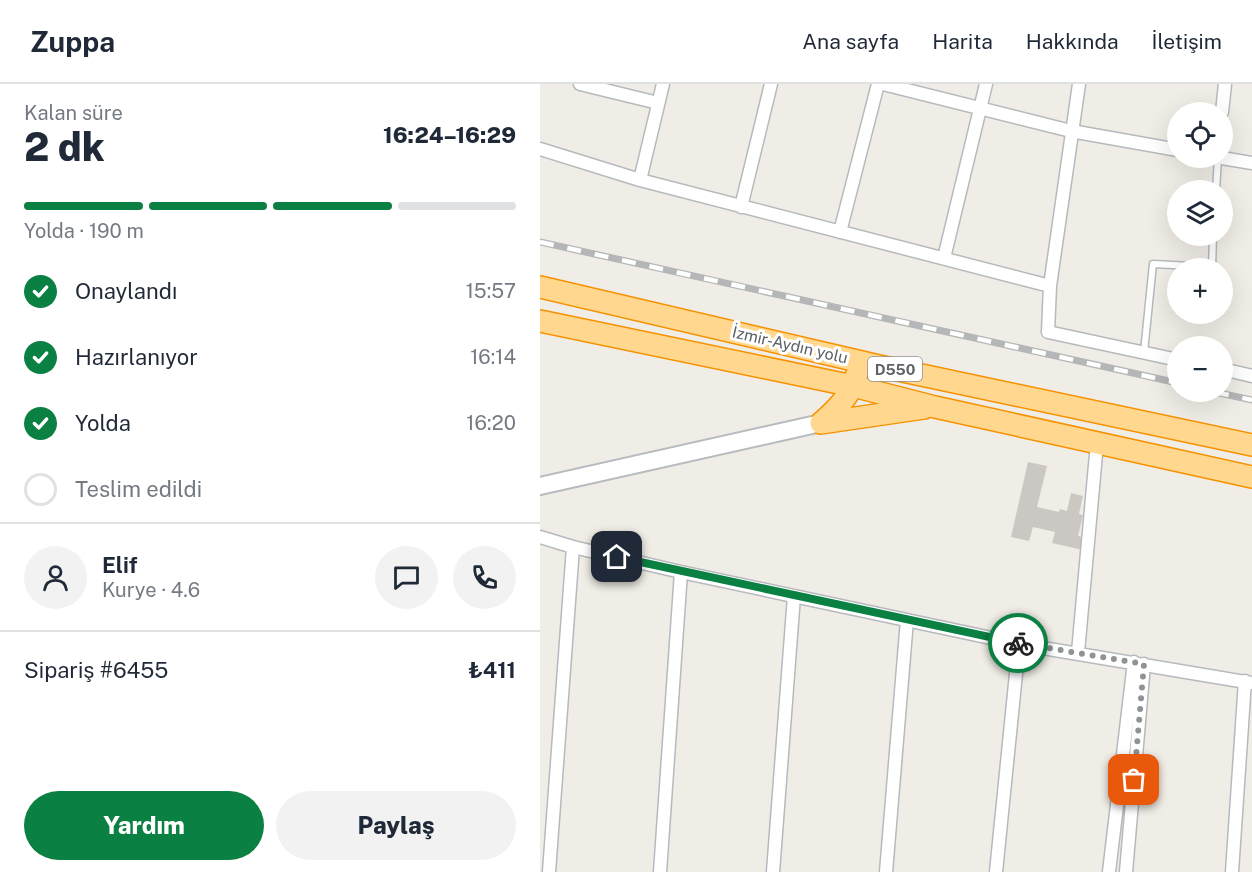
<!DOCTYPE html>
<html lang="tr">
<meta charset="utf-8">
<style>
:root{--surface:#fff;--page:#f2f2f3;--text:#1f2937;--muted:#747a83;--line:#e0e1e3;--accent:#0b8043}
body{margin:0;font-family:"Public Sans",sans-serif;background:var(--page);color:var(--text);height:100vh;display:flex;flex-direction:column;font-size:22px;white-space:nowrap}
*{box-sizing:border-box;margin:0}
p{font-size:20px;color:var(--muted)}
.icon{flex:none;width:33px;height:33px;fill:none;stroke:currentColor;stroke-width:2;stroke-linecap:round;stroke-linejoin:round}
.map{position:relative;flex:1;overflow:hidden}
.side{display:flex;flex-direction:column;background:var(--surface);width:540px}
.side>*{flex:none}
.controls{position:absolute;left:627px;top:18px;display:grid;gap:12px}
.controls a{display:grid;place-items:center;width:66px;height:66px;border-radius:50%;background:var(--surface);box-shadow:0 6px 24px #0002;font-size:30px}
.pin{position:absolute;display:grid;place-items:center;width:51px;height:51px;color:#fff;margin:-26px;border-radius:12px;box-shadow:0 3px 9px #0006}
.courier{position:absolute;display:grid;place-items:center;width:60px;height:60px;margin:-30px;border:4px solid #0b8043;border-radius:50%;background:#fff;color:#222;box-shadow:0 2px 8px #0007}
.headline em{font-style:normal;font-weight:800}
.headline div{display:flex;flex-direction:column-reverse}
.headline{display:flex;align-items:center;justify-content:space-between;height:102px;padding:0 24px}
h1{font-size:39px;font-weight:800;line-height:45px}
.bar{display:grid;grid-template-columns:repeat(4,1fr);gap:9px 6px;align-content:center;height:72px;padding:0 24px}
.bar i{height:8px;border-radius:4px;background:var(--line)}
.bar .current{background:var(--accent)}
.bar p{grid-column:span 4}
.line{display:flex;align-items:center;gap:15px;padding:0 24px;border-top:2px solid var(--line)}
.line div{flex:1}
.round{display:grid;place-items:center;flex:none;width:63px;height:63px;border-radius:32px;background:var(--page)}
ol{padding:0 24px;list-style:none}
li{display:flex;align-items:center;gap:18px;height:66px}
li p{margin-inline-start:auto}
li .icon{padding:6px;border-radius:50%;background:var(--accent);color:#fff;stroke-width:4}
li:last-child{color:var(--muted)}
li i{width:33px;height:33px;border:3px solid var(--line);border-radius:50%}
.cta{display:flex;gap:12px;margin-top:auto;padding:12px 24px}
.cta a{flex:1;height:69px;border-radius:36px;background:var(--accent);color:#fff;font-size:24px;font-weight:800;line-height:69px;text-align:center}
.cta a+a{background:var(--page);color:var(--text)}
header{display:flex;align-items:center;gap:36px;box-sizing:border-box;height:84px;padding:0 30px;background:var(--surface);border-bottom:2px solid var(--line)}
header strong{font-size:28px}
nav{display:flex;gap:33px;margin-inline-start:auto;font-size:21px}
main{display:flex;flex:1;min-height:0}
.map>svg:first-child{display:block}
.building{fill:#cbc7c3}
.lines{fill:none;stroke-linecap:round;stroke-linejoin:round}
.lane-casing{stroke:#b6b9bd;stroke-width:9}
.street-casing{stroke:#b6b9bd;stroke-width:15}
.secondary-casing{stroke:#b7bbc0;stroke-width:20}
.highway-casing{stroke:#f69100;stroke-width:24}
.lane{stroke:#fff;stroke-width:6}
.street{stroke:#fff;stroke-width:12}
.secondary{stroke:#fff;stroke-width:16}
.highway{stroke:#ffd78e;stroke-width:21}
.rail-casing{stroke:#b5b6b7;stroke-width:7}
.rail{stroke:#fff;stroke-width:4.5;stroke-dasharray:14;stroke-linecap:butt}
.done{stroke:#909393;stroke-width:6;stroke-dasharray:0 10.8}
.route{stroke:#0b8043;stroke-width:8}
.labels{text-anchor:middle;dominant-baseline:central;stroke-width:6;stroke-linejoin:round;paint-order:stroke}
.shield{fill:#fff;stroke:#8e9195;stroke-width:1.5}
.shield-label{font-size:15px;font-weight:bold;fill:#5d6267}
.street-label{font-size:16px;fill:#5d6267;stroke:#fff}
</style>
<header>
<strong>Zuppa</strong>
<nav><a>Ana sayfa</a><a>Harita</a><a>Hakkında</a><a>İletişim</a></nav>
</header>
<main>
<section class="side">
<div class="headline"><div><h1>2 dk</h1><p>Kalan süre</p></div><em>16:24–16:29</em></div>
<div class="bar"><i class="current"></i><i class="current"></i><i class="current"></i><i></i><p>Yolda · 190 m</p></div>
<ol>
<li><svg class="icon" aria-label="check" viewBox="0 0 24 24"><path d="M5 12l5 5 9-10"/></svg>Onaylandı<p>15:57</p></li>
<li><svg class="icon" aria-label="check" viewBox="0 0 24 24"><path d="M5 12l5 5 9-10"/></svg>Hazırlanıyor<p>16:14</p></li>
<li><svg class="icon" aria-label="check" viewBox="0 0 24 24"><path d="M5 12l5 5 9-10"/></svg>Yolda<p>16:20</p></li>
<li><i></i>Teslim edildi</li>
</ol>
<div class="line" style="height:108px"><a class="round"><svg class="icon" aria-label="person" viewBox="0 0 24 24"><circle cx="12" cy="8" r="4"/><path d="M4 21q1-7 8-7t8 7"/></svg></a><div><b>Elif</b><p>Kurye · 4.6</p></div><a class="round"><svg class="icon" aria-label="chat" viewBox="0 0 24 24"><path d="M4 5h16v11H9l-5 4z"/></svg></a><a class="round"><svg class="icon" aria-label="phone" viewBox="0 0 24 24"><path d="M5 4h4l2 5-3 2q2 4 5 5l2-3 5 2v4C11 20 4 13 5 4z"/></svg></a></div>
<div class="line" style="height:78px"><div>Sipariş #6455</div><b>₺411</b></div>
<div class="cta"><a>Yardım</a><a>Paylaş</a></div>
</section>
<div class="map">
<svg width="712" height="788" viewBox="0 0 712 788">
<rect width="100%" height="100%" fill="#f0ede6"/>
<path class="building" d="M 488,378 L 507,382 L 497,423 L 519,428 L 520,425 L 527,427 L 531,409 L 543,412 L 539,430 L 543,431 L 538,452 L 543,453 L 543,466 L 512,459 L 515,448 L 493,443 L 489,457 L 471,453 Z"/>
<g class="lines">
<defs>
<path id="lane" d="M 676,106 L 678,74
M 604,268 L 613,180 L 672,183 L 673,152"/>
<path id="street" d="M 40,0 L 118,19
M 343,0 L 531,47 L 638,66
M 682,28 L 685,0
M 0,65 L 100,96 L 510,202 L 539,0
M 682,74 L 712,79
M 100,96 L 123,0
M 201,123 L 231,0
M 300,148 L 338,0
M 404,174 L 446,0
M 510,202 L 508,248 L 638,276
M 682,285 L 712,292
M 0,453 L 33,463 L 141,488 L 479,560 L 712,599
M 538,568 L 557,359
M 9,788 L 33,463
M 120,788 L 141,488
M 233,788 L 254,512
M 346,788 L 367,536
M 456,788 L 479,560
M 569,788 L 594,578
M 586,788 L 604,580
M 692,788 L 705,597"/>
<path id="secondary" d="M 0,402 L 281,339"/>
<path id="highway" d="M 0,203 L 339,282 L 712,361
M 0,237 L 313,302 L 395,323 L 712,393
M 281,339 L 384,324
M 281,339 C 298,324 310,312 317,290"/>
</defs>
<use href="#lane" class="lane-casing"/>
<use href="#street" class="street-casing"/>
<use href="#secondary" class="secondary-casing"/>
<use href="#highway" class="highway-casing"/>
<use href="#lane" class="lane"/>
<use href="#street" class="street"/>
<use href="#secondary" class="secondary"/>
<use href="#highway" class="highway"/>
<defs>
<path id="rail" d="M 0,158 L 638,299
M 675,308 L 712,316"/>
</defs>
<use href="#rail" class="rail-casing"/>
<use href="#rail" class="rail"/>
</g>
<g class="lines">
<path class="done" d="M 478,559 L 604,580 L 594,696"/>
<path class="route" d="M 77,473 L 478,559"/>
</g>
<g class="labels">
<rect class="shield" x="328" y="273" width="54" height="24" rx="4.5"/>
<g class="shield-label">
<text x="355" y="285">D550</text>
</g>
<g class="street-label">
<text transform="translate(250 261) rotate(13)">İzmir-Aydın yolu</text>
</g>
</g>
</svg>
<div class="controls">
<a><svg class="icon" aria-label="locate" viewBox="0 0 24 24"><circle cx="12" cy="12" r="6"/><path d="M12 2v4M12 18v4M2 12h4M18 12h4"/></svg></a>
<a><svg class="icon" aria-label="layers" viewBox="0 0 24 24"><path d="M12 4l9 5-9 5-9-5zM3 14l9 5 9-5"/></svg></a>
<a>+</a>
<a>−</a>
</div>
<div class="pin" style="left:594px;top:696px;background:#ea580c"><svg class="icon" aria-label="bag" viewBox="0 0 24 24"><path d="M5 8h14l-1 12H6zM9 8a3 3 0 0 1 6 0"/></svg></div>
<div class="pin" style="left:77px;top:473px;background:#1f2937"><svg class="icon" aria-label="home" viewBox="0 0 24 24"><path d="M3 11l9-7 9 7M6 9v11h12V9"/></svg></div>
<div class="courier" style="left:478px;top:559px"><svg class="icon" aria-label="bike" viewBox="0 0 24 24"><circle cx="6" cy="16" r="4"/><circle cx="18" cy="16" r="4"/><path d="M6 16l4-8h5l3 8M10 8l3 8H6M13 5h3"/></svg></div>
</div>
</main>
